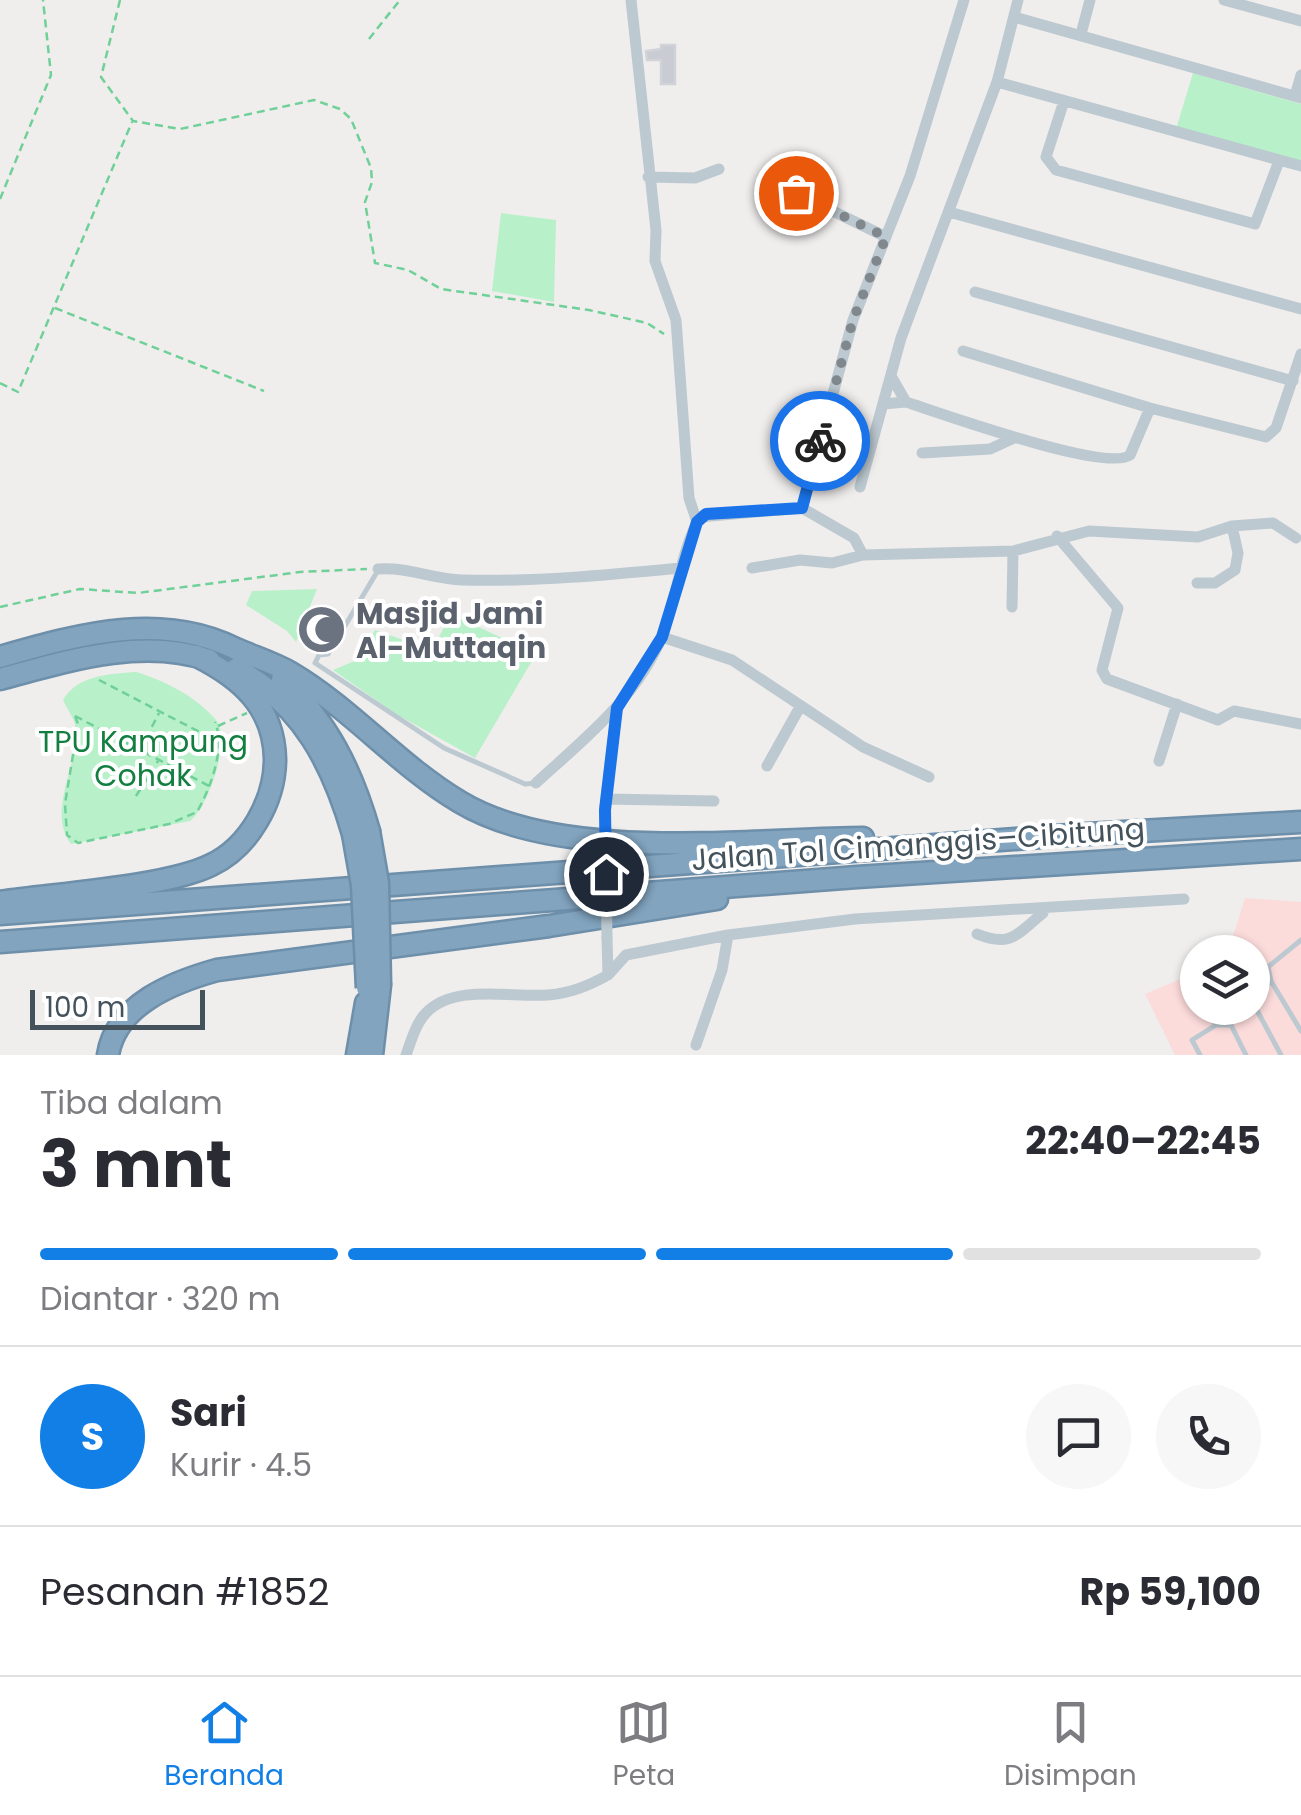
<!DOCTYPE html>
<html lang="id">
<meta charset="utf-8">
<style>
:root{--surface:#fff;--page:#f7f7f7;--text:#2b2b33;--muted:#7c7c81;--line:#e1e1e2;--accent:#117fe6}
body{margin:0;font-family:Poppins,sans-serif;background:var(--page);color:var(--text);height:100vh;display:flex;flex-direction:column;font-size:38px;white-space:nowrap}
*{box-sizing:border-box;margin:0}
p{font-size:32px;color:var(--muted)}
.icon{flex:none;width:55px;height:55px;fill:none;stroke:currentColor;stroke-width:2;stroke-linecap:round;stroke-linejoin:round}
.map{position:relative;height:1055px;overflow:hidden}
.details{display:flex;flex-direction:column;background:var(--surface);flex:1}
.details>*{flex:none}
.tools{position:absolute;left:1180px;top:935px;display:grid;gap:20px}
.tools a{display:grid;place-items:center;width:90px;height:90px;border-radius:50%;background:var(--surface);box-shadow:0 2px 8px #0004;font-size:50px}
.scale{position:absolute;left:30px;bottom:25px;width:175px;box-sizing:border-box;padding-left:10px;border:5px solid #44525b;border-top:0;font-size:28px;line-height:35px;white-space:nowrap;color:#44525b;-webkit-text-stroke:8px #fff;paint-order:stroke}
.pin{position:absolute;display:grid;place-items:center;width:85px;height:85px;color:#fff;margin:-42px;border:5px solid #fff;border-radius:50%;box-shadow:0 2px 10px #0007}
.courier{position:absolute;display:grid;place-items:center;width:100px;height:100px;margin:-50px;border:8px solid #1a73e8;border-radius:50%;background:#fff;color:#222;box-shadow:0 2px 12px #0007}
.overview em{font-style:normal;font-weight:700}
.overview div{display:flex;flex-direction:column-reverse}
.overview{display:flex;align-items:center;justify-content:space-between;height:170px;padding:0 40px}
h1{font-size:65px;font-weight:700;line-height:75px}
.bar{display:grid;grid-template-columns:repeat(4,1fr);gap:15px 10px;align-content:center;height:120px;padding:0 40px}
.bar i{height:12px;border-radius:8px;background:var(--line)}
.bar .active{background:var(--accent)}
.bar p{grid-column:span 4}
.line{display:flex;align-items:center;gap:25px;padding:0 40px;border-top:2px solid var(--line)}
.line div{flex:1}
.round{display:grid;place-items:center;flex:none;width:105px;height:105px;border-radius:52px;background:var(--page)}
.tabs{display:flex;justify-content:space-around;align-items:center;height:140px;border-top:2px solid var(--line);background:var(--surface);font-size:28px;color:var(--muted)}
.tabs a{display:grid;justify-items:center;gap:5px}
.tabs .active{color:var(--accent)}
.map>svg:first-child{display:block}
.medical{fill:#fcdbdb}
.green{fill:#b8f0c9}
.building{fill:#c9ccd2;stroke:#d0d4d9;stroke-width:2.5}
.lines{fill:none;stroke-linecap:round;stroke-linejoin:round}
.highway-casing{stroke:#6d8faa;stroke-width:25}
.path{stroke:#6fd098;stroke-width:2.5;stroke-dasharray:8 5;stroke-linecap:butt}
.lane{stroke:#bcc9d0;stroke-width:5}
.street{stroke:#bcc9d0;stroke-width:11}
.highway{stroke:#82a4bf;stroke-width:20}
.highway-bridge-casing{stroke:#6d8faa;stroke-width:25;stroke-linecap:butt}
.street-bridge{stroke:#bcc9d0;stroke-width:11}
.highway-bridge{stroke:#82a4bf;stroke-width:20}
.done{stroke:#80888e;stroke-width:10;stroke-dasharray:0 18}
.route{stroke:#1a73e8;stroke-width:12}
.labels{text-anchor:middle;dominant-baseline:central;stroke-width:8;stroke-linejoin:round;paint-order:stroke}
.worship-label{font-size:30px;font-weight:bold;fill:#5b616d;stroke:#fff;text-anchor:start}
.park-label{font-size:30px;fill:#127f40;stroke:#fff}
.street-label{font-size:30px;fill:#44525b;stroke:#fff}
</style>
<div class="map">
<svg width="1301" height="1055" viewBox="0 0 1301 1055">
<rect width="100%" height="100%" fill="#f0eded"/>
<path class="medical" d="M 1245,898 L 1301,902 L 1301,1055 L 1175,1055 L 1145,994 L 1197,972 L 1198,1008 L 1252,1008 L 1252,952 L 1228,952 Z"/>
<path class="green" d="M 1193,73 L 1301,104 L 1301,164 L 1176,129 Z
M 501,213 L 556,220 L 554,302 L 492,291 Z
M 317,589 L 296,642 L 287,631 L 246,605 L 252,591 Z
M 451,614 L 536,654 L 475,758 L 396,714 L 333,670 L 357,660 L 375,630 L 432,650 Z
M 136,672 C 164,680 197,697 216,720 C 232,739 208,808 190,821 L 71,844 C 44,809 85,756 74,721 C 71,714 66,707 63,700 C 78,675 108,674 136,672 Z"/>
<path class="building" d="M 661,45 L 675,45 L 675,84 L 661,84 L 661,60 L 647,60 L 646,51 L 661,49 Z
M 314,611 L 340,621 L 325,648 L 302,638 Z"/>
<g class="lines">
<defs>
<path id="highway" d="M 236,649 C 254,657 274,663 291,673 C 352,709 399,766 460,802 C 561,863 747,839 863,838
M 0,657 C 80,634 168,609 245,654
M 236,669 C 303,704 333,765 353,834
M 0,679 C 67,661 141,637 209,660
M 282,679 C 328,723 351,769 369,831
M 0,902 C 53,894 167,887 211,865 C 249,847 275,801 275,759 C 274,707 241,678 197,656
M 0,914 L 1070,835 L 1301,822
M 0,942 L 857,877 L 1301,849
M 108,1055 C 116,1004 174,982 217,970 L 549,926 L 717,899
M 357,1055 L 366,1003
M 372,1055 L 380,985"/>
</defs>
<use href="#highway" class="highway-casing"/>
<path class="path" d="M 120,0 L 101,77 L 133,121 L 180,129 L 314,100 L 340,109 L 351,119 L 371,168 L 372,182 L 365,202 L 375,263 L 408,270 L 441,289 L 589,310 L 647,323 L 664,334
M 369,39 L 400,0
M 0,199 L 51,75 L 43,0
M 55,308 L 264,391
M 0,383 L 18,392 L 132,122
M 0,607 L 80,589 L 138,593 L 300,572 L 367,569
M 99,680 L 217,741
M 75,716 L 78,724 L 65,804 L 67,835 L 78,843 L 169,824 L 197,812 C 210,789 226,748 215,722
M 75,716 L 209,786
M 218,726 L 247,713
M 140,750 L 159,713
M 136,796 L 158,761"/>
<path class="lane" d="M 377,572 L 333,646 L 328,654 L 319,655 L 315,663 L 444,748 L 525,784 L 536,783
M 1252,959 L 1268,967 L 1301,940
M 1271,981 L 1301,1031
M 1198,985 L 1198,998
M 1252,1001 L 1281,1055
M 1252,1001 L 1271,981 L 1268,967
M 1203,1008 L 1216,1025 L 1231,1025 L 1246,1055
M 1231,1025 L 1238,1008
M 1200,1055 L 1192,1040 L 1216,1025"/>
<path class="street" d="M 631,0 L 656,230 L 655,261 L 676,320 L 689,498 L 697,522
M 1224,0 L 1301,21
M 1014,17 L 1301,98
M 1081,34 L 1090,0
M 997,82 L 1301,166
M 1295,96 L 1301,75
M 1064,101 L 1046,157 L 1056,170 L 1255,224 L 1279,161
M 648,177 L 695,178 L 719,169
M 790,180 L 796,193 L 886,237
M 949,212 L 1301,309
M 975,292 L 1293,381
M 963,351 L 1150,408 L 1266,437 L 1276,428 L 1301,354
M 906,402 C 940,413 1107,473 1130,455 L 1150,408
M 883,404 L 906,402 L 891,376
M 922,453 L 990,449 L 1014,438
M 860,487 L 901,338 L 997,82 L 1018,0
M 802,508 L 854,538 L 863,555
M 1057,536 L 1118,608 L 1102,670 L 1107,679 L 1218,720 L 1234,711 L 1301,724
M 752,568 L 800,560 L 832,563 L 863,555 L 1013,551 L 1089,531 L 1198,537 L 1232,526 L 1273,523 L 1296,538
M 378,569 C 409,567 432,579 462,580 C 535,582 608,575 680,568
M 1197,583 L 1215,583 L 1235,570 L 1238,553 L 1232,526
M 1012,607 L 1013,551
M 662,637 L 732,660 L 863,747 L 929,777
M 1159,761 L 1177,704
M 767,766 L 800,707
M 536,783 C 583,740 638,697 662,636 C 678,597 679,554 700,517 L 802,508 L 853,320 L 910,176 L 964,0
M 606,799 L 714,801
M 605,806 L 617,708
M 977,934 C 1011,948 1017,934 1043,913
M 608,975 L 626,955 L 728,935 L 855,919 L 1184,899
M 696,1045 L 722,970 L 728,935
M 406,1055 C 411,1041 416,1023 426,1013 C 454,983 512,998 548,995 C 571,993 588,986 608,975 L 607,938"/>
<use href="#highway" class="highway"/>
<defs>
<path id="highway-bridge" d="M 369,831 L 378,883 L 380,985
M 353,834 L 362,885 L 367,988"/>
</defs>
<use href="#highway-bridge" class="highway-bridge-casing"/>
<path class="street-bridge" d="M 605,811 L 607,938"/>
<use href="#highway-bridge" class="highway-bridge"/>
</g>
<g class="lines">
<path class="done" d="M 796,193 L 886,237 L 853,320 L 820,441"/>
<path class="route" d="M 606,874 L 605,810 L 617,708 L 662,637 L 697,522 L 706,514 L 802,508 L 820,441"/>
</g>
<defs>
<symbol id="mosque-disc" viewBox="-11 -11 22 22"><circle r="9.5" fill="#6b7280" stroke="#fff"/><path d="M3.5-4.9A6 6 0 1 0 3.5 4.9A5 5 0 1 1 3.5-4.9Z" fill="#fff"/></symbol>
</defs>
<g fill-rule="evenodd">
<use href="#mosque-disc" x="294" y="602" width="55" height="55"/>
</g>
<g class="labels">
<g class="worship-label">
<text x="356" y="613">Masjid Jami<tspan x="356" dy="34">Al-Muttaqin</tspan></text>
</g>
<g class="park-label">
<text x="143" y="741">TPU Kampung<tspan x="143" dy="34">Cohak</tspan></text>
</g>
<g class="street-label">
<text transform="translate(918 844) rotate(-4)">Jalan Tol Cimanggis–Cibitung</text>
</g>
</g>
</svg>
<div class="tools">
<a><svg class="icon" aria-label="layers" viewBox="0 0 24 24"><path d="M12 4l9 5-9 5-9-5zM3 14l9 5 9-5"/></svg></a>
</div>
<div class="scale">100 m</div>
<div class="pin" style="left:796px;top:193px;background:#ea580c"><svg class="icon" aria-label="bag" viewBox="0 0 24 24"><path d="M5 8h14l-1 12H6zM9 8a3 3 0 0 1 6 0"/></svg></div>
<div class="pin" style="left:606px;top:874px;background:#1f2937"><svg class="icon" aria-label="home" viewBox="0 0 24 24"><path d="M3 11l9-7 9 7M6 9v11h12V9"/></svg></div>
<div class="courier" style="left:820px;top:441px"><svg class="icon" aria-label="bike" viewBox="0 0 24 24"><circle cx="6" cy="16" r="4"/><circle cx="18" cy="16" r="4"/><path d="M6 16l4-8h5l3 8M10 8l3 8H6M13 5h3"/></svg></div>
</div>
<section class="details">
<div class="overview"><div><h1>3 mnt</h1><p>Tiba dalam</p></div><em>22:40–22:45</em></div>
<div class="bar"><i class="active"></i><i class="active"></i><i class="active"></i><i></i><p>Diantar · 320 m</p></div>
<div class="line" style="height:180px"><b class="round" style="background:var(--accent);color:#fff">S</b><div><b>Sari</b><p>Kurir · 4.5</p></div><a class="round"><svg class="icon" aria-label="chat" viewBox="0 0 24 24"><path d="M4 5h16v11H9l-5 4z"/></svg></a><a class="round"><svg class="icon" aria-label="phone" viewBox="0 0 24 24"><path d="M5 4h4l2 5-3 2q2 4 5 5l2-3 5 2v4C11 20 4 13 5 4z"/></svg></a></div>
<div class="line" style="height:130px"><div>Pesanan #1852</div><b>Rp 59,100</b></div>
</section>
<nav class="tabs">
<a class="active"><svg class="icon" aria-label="home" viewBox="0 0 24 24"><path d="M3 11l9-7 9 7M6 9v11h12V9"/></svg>Beranda</a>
<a><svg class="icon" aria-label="map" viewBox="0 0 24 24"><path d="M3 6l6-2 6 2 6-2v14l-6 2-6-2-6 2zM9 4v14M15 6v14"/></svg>Peta</a>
<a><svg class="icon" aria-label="saved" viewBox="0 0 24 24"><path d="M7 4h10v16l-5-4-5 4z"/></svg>Disimpan</a>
</nav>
